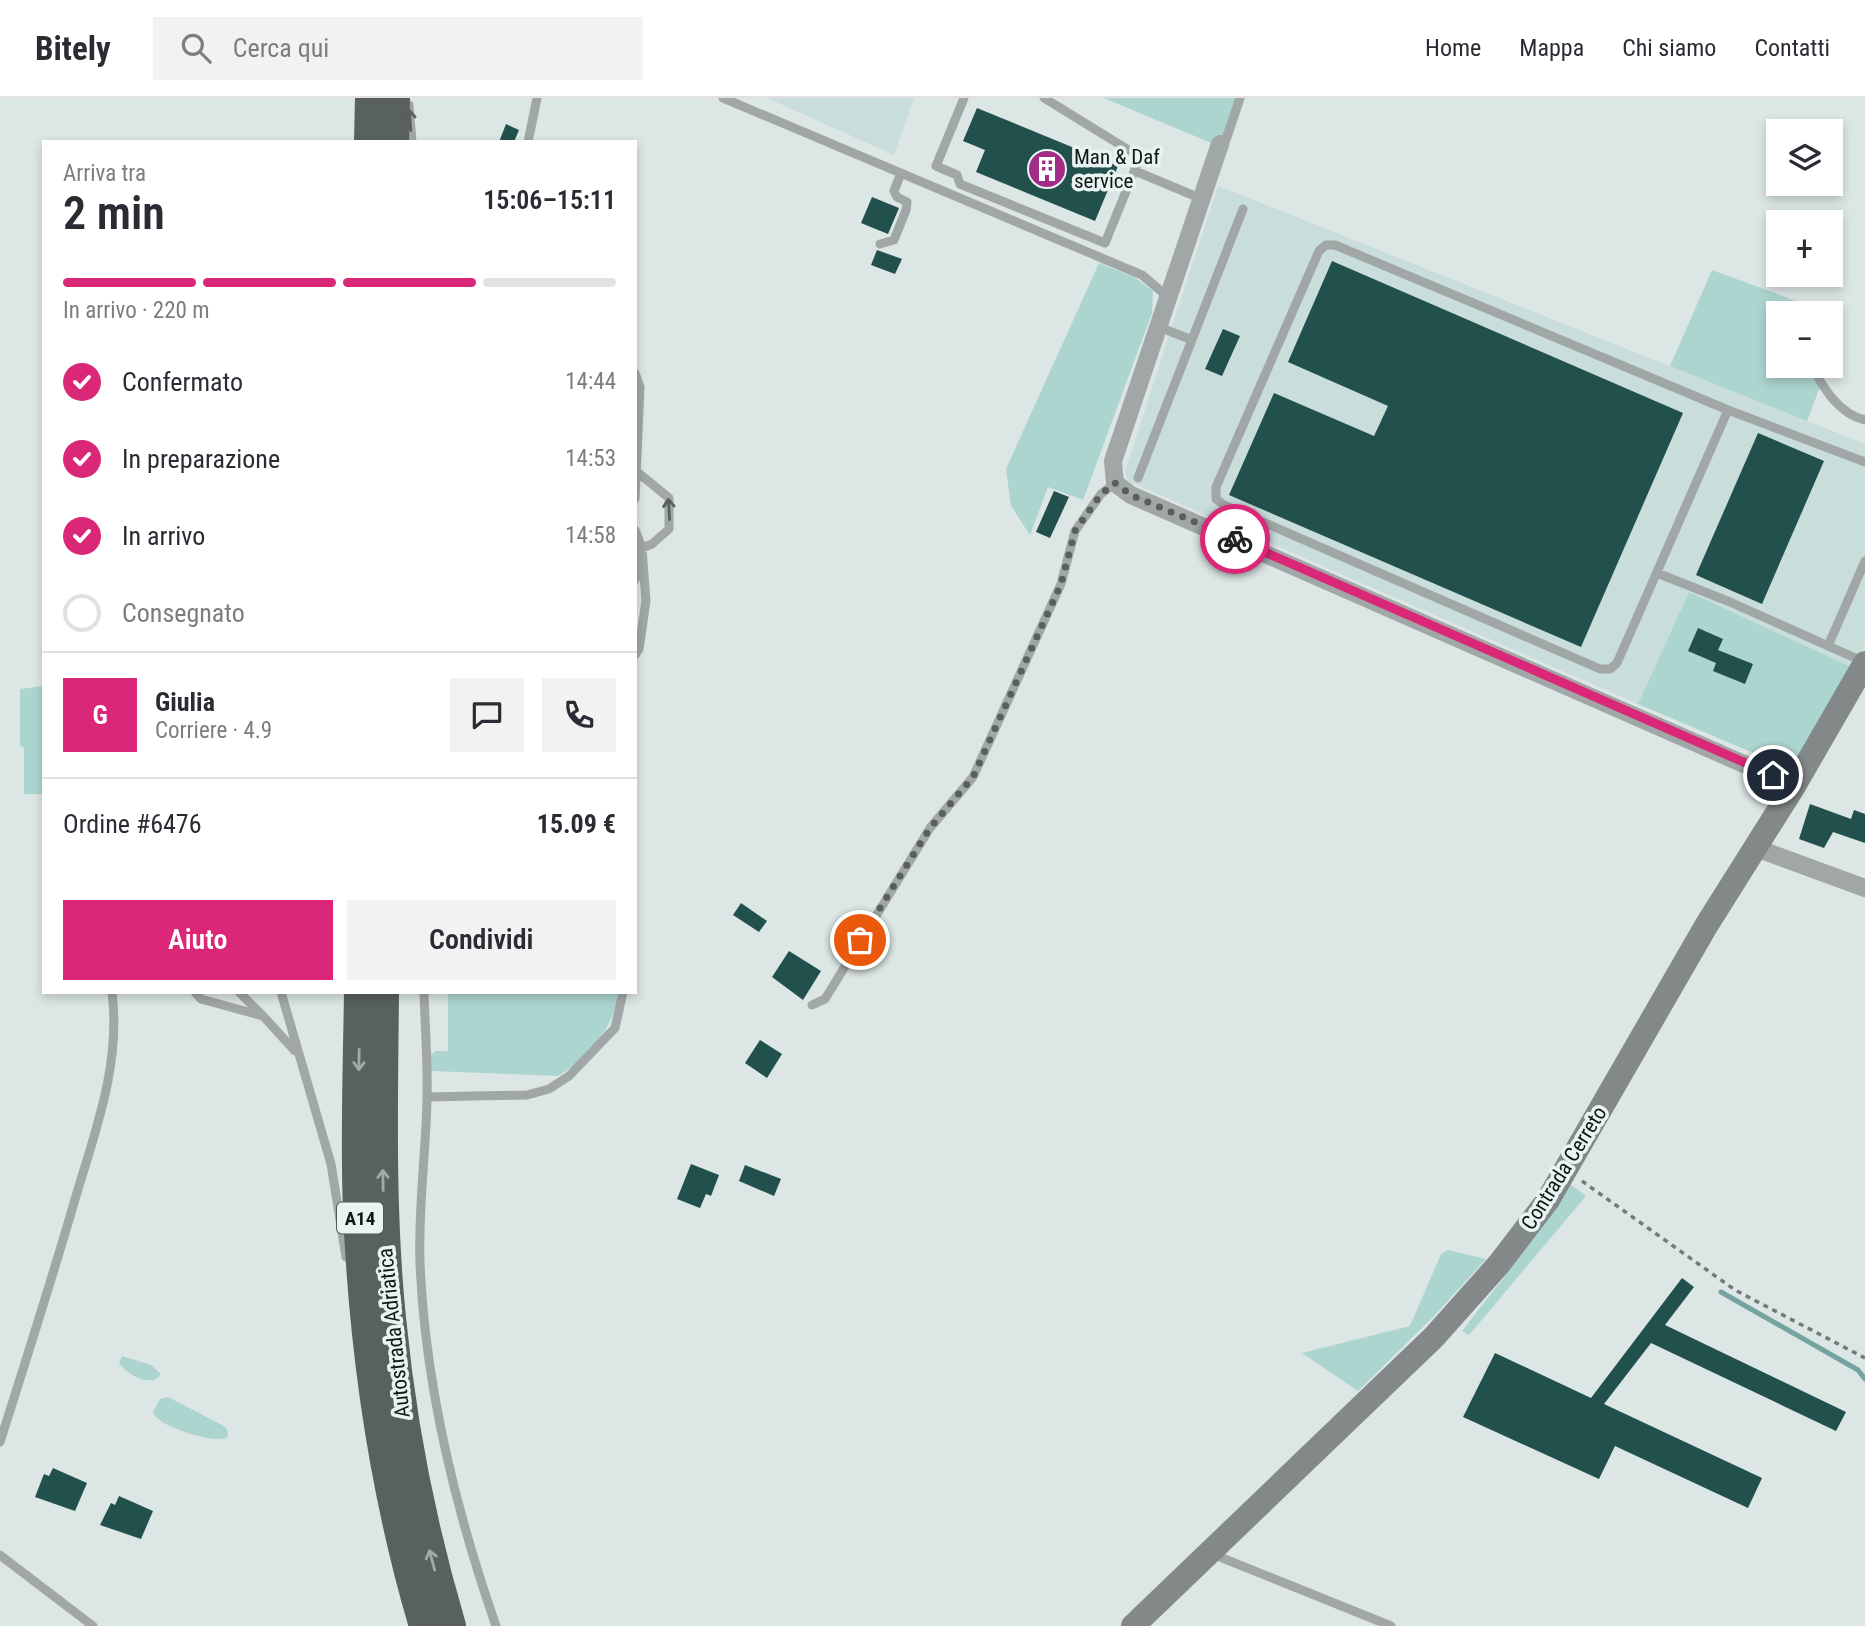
<!DOCTYPE html>
<html lang="it">
<meta charset="utf-8">
<style>
:root{--surface:#fff;--page:#f2f2f3;--text:#2b2b33;--muted:#7c7c81;--line:#e1e1e2;--accent:#db2777}
body{margin:0;font-family:"Roboto Condensed",sans-serif;background:var(--page);color:var(--text);height:100vh;display:flex;flex-direction:column;font-size:26px;white-space:nowrap}
*{box-sizing:border-box;margin:0}
p{font-size:23px;color:var(--muted)}
.icon{flex:none;width:38px;height:38px;fill:none;stroke:currentColor;stroke-width:2;stroke-linecap:round;stroke-linejoin:round}
.map{position:relative;flex:1;overflow:hidden}
.sheet{position:absolute;left:42px;top:42px;width:595px;height:854px;display:flex;flex-direction:column;background:var(--surface);border-radius:0px;box-shadow:0 4px 10px #0003}
.sheet>*{flex:none}
.fabs{position:absolute;left:1766px;top:21px;display:grid;gap:14px}
.fabs a{display:grid;place-items:center;width:77px;height:77px;border-radius:0px;background:var(--surface);box-shadow:0 4px 10px #0003;font-size:35px}
.pin{position:absolute;display:grid;place-items:center;width:60px;height:60px;color:#fff;margin:-30px;border:4px solid #fff;border-radius:50%;box-shadow:0 2px 7px #0007}
.courier{position:absolute;display:grid;place-items:center;width:70px;height:70px;margin:-35px;border:5px solid #db2777;border-radius:50%;background:#fff;color:#222;box-shadow:0 2px 9px #0007}
.head em{font-style:normal;font-weight:600}
.head div{display:flex;flex-direction:column-reverse}
.head{display:flex;align-items:center;justify-content:space-between;height:119px;padding:0 21px}
h1{font-size:46px;font-weight:600;line-height:52px}
.bar{display:grid;grid-template-columns:repeat(4,1fr);gap:10px 7px;align-content:center;height:84px;padding:0 21px}
.bar i{height:9px;border-radius:5px;background:var(--line)}
.bar .on{background:var(--accent)}
.bar p{grid-column:span 4}
.line{display:flex;align-items:center;gap:18px;padding:0 21px;border-top:2px solid var(--line)}
.line div{flex:1}
.round{display:grid;place-items:center;flex:none;width:74px;height:74px;border-radius:0px;background:var(--page)}
ol{padding:0 21px;list-style:none}
li{display:flex;align-items:center;gap:21px;height:77px}
li p{margin-inline-start:auto}
li .icon{padding:7px;border-radius:50%;background:var(--accent);color:#fff;stroke-width:4}
li:last-child{color:var(--muted)}
li i{width:38px;height:38px;border:4px solid var(--line);border-radius:50%}
.action{display:flex;gap:14px;margin-top:auto;padding:14px 21px}
.action a{flex:1;height:80px;border-radius:0px;background:var(--accent);color:#fff;font-size:28px;font-weight:600;line-height:80px;text-align:center}
.action a+a{background:var(--page);color:var(--text)}
header{display:flex;align-items:center;gap:42px;box-sizing:border-box;height:98px;padding:0 35px;background:var(--surface);border-bottom:2px solid var(--line)}
header strong{font-size:33px}
nav{display:flex;gap:38px;margin-inline-start:auto;font-size:24px}
.search{width:490px;height:63px;background:var(--page);display:flex;align-items:center;gap:18px;box-sizing:border-box;padding:0 24px;border-radius:0px;color:var(--muted);font-size:26px}
.map>svg:first-child{display:block}
.built{fill:#c9dddb}
.green{fill:#add5d0}
.lines{fill:none;stroke-linecap:round;stroke-linejoin:round}
.stream{stroke:#75a4a0;stroke-width:5}
.building{fill:#22504d}
.path{stroke:#737a79;stroke-width:3.5;stroke-dasharray:5 5;stroke-linecap:butt}
.service{stroke:#a1a6a6;stroke-width:9}
.minor{stroke:#a1a6a6;stroke-width:18}
.secondary{stroke:#828988;stroke-width:24}
.motorway{stroke:#586160;stroke-width:32}
.oneway{stroke:#5a5e5e}
.oneway2{stroke:#a0aaa9}
.done{stroke:#585f5e;stroke-width:7;stroke-dasharray:0 12.6}
.route{stroke:#db2777;stroke-width:9}
.labels{text-anchor:middle;dominant-baseline:central;stroke-width:7;stroke-linejoin:round;paint-order:stroke}
.shield{fill:#e8f3f2;stroke:#525857;stroke-width:2}
.shield-label{font-size:19px;font-weight:bold;fill:#121615}
.poi-label{font-size:21px;fill:#121615;stroke:#e8f3f2;text-anchor:start}
.street-label{font-size:21px;fill:#121615;stroke:#e8f3f2}
</style>
<header>
<strong>Bitely</strong>
<div class="search"><svg class="icon" aria-label="search" viewBox="0 0 24 24"><circle cx="10" cy="10" r="6"/><path d="M15 15l6 6"/></svg>Cerca qui</div>
<nav><a>Home</a><a>Mappa</a><a>Chi siamo</a><a>Contatti</a></nav>
</header>
<div class="map">
<svg width="1865" height="1528" viewBox="0 0 1865 1528">
<rect width="100%" height="100%" fill="#dbe6e5"/>
<path class="built" d="M 767,0 L 914,0 L 894,57 Z
M 1218,88 L 1865,346 L 1865,547 L 1851,569 L 1689,494 L 1638,606 L 1128,383 L 1125,373 Z"/>
<path class="green" d="M 1104,0 L 1245,0 L 1228,52 Z
M 1099,165 L 1134,179 L 1153,193 L 1152,215 L 1083,402 L 1048,389 L 1030,437 L 1011,408 L 1006,371 Z
M 1712,172 L 1829,215 L 1778,215 L 1778,268 L 1828,268 L 1807,323 L 1670,268 Z
M 1689,494 L 1851,569 L 1798,662 L 1788,668 L 1782,667 L 1638,606 Z
M 44,588 L 44,696 L 24,696 L 24,650 L 20,648 L 20,591 Z
M 448,894 L 618,894 C 614,931 589,959 558,978 L 432,973 L 429,971 L 429,958 L 436,953 L 448,953 Z
M 1566,1083 L 1586,1098 L 1469,1237 L 1462,1233 L 1505,1178 Z
M 1448,1152 L 1486,1161 L 1433,1219 L 1358,1293 L 1302,1255 L 1410,1228 L 1441,1156 Z
M 122,1258 L 151,1267 L 161,1276 C 152,1291 126,1276 119,1265 Z
M 168,1299 L 222,1327 L 227,1331 L 228,1339 C 215,1347 156,1328 153,1314 L 160,1301 Z"/>
<g class="lines">
<path class="stream" d="M 1721,1194 L 1858,1272 L 1865,1281"/>
</g>
<path class="building" d="M 977,10 L 1118,68 L 1095,123 L 976,74 L 985,52 L 963,43 Z
M 506,26 L 519,32 L 514,44 L 499,44 Z
M 872,99 L 899,110 L 888,136 L 861,125 Z
M 877,152 L 902,161 L 895,176 L 871,167 Z
M 1332,163 L 1683,315 L 1581,549 L 1229,397 L 1274,295 L 1374,338 L 1388,308 L 1288,264 Z
M 1223,231 L 1240,238 L 1222,278 L 1205,271 Z
M 1758,335 L 1824,363 L 1762,506 L 1696,477 Z
M 1054,393 L 1069,399 L 1050,440 L 1036,434 Z
M 1698,530 L 1723,541 L 1718,552 L 1753,566 L 1745,586 L 1713,573 L 1716,565 L 1688,553 Z
M 1810,706 L 1851,721 L 1854,712 L 1865,716 L 1865,745 L 1833,734 L 1824,750 L 1799,741 Z
M 741,805 L 767,823 L 759,834 L 733,817 Z
M 789,853 L 821,873 L 803,902 L 772,879 Z
M 760,942 L 782,956 L 767,980 L 745,965 Z
M 691,1066 L 719,1077 L 711,1098 L 706,1096 L 700,1110 L 677,1101 Z
M 745,1067 L 781,1081 L 774,1098 L 739,1083 Z
M 1682,1180 L 1694,1189 L 1665,1227 L 1846,1314 L 1836,1333 L 1651,1245 L 1604,1306 L 1762,1380 L 1748,1410 L 1615,1348 L 1599,1381 L 1463,1319 L 1495,1255 L 1591,1300 Z
M 53,1370 L 87,1385 L 75,1413 L 35,1399 L 44,1376 L 49,1378 Z
M 119,1398 L 153,1413 L 141,1441 L 100,1427 L 111,1405 L 115,1407 Z"/>
<g class="lines">
<path class="path" d="M 1582,1083 L 1735,1192 L 1865,1260"/>
<path class="service" d="M 723,0 L 1142,177 L 1168,199
M 964,0 L 936,68 L 957,77 L 960,86 L 1105,145 L 1140,59 L 1044,0
M 409,7 L 412,44
M 528,44 L 537,0
M 1220,46 L 1226,41 L 1240,0
M 1135,73 L 1202,101
M 880,146 L 894,142 L 906,112 L 907,104 L 897,99 L 894,93 L 901,75
M 1326,147 L 1335,147 L 1728,312 L 1617,565 L 1610,571 L 1600,571 L 1224,407 L 1216,401 L 1216,389 L 1319,153 Z
M 1159,229 L 1192,242
M 1812,268 C 1823,290 1839,316 1865,322
M 635,275 L 640,289 L 635,401
M 1728,312 L 1865,364
M 1138,380 L 1243,111
M 635,432 L 642,450 L 635,482
M 1657,475 L 1730,504 L 1864,564
M 1828,548 L 1865,463
M 635,557 L 639,551 L 646,503 L 642,450 L 652,446 L 669,431 L 669,400 L 636,373
M 195,894 L 201,901 L 263,918 L 295,953
M 239,894 L 263,918
M 281,894 L 331,1066 L 346,1159
M 424,894 C 425,930 428,965 427,1000 C 426,1055 418,1110 420,1165 C 425,1287 456,1413 496,1528
M 812,907 L 825,901 L 930,730 L 973,679 L 1061,486 L 1075,433 L 1101,396 L 1115,385
M 427,999 L 527,997 L 549,991 L 569,978 L 615,930 L 623,894
M 0,1344 C 26,1262 52,1181 76,1098 C 96,1031 121,965 112,894
M 1210,1455 L 1391,1528
M 0,1457 L 93,1528"/>
<path class="minor" d="M 1220,46 L 1113,363 L 1115,385 L 1131,397 L 1794,688
M 1756,750 L 1865,790"/>
<path class="secondary" d="M 1133,1528 L 1434,1239 L 1499,1166 L 1548,1102 L 1706,828 L 1794,688 L 1865,565"/>
<path class="motorway" d="M 370,44 L 371,0
M 393,44 L 394,0
M 360,894 C 359,967 356,1040 359,1113 C 365,1253 385,1393 425,1528
M 383,894 C 382,1002 379,1112 390,1220 C 400,1324 420,1427 450,1528"/>
</g>
<defs><path id="oneway-shaft" d="M-6 0H5M1.5-3L5.5 0L1.5 3" fill="none" stroke-width="1.6" stroke-linecap="round" stroke-linejoin="round" transform="scale(1.75)"/></defs>
<g class="oneway">
<use href="#oneway-shaft" transform="translate(410 22) rotate(-94)"/>
<use href="#oneway-shaft" transform="translate(669 411) rotate(-93)"/>
</g>
<g class="oneway2">
<use href="#oneway-shaft" transform="translate(359 962) rotate(91)"/>
<use href="#oneway-shaft" transform="translate(383 1082) rotate(-91)"/>
<use href="#oneway-shaft" transform="translate(432 1462) rotate(-105)"/>
</g>
<g class="lines">
<path class="done" d="M 860,842 L 930,730 L 973,679 L 1061,486 L 1075,433 L 1101,396 L 1115,385 L 1131,397 L 1235,441"/>
<path class="route" d="M 1235,441 L 1773,677"/>
</g>
<defs>
<symbol id="building-disc" viewBox="-11 -11 22 22"><circle r="9.5" fill="#a22d88" stroke="#e8f3f2"/><path d="M-4-6H4V6H1V3H-1V6H-4ZM-2.5-4.3h1.7v1.8h-1.7ZM.8-4.3h1.7v1.8H.8ZM-2.5-1h1.7V.8h-1.7ZM.8-1h1.7V.8H.8Z" fill="#fff"/></symbol>
</defs>
<g fill-rule="evenodd">
<use href="#building-disc" x="1025" y="49" width="44" height="44"/>
</g>
<g class="labels">
<rect class="shield" x="337" y="1104.5" width="46" height="31" rx="5"/>
<g class="shield-label">
<text x="360" y="1120">A14</text>
</g>
<g class="poi-label">
<text x="1074" y="59">Man &amp; Daf<tspan x="1074" dy="24">service</tspan></text>
</g>
<g class="street-label">
<text transform="translate(1564 1070) rotate(-58)">Contrada Cerreto</text>
<text transform="translate(394 1235) rotate(-96)">Autostrada Adriatica</text>
</g>
</g>
</svg>
<div class="fabs">
<a><svg class="icon" aria-label="layers" viewBox="0 0 24 24"><path d="M12 4l9 5-9 5-9-5zM3 14l9 5 9-5"/></svg></a>
<a>+</a>
<a>−</a>
</div>
<div class="pin" style="left:860px;top:842px;background:#ea580c"><svg class="icon" aria-label="bag" viewBox="0 0 24 24"><path d="M5 8h14l-1 12H6zM9 8a3 3 0 0 1 6 0"/></svg></div>
<div class="pin" style="left:1773px;top:677px;background:#1f2937"><svg class="icon" aria-label="home" viewBox="0 0 24 24"><path d="M3 11l9-7 9 7M6 9v11h12V9"/></svg></div>
<div class="courier" style="left:1235px;top:441px"><svg class="icon" aria-label="bike" viewBox="0 0 24 24"><circle cx="6" cy="16" r="4"/><circle cx="18" cy="16" r="4"/><path d="M6 16l4-8h5l3 8M10 8l3 8H6M13 5h3"/></svg></div>
<section class="sheet">
<div class="head"><div><h1>2 min</h1><p>Arriva tra</p></div><em>15:06–15:11</em></div>
<div class="bar"><i class="on"></i><i class="on"></i><i class="on"></i><i></i><p>In arrivo · 220 m</p></div>
<ol>
<li><svg class="icon" aria-label="check" viewBox="0 0 24 24"><path d="M5 12l5 5 9-10"/></svg>Confermato<p>14:44</p></li>
<li><svg class="icon" aria-label="check" viewBox="0 0 24 24"><path d="M5 12l5 5 9-10"/></svg>In preparazione<p>14:53</p></li>
<li><svg class="icon" aria-label="check" viewBox="0 0 24 24"><path d="M5 12l5 5 9-10"/></svg>In arrivo<p>14:58</p></li>
<li><i></i>Consegnato</li>
</ol>
<div class="line" style="height:126px"><b class="round" style="background:var(--accent);color:#fff">G</b><div><b>Giulia</b><p>Corriere · 4.9</p></div><a class="round"><svg class="icon" aria-label="chat" viewBox="0 0 24 24"><path d="M4 5h16v11H9l-5 4z"/></svg></a><a class="round"><svg class="icon" aria-label="phone" viewBox="0 0 24 24"><path d="M5 4h4l2 5-3 2q2 4 5 5l2-3 5 2v4C11 20 4 13 5 4z"/></svg></a></div>
<div class="line" style="height:91px"><div>Ordine #6476</div><b>15.09 €</b></div>
<div class="action"><a>Aiuto</a><a>Condividi</a></div>
</section>
</div>
